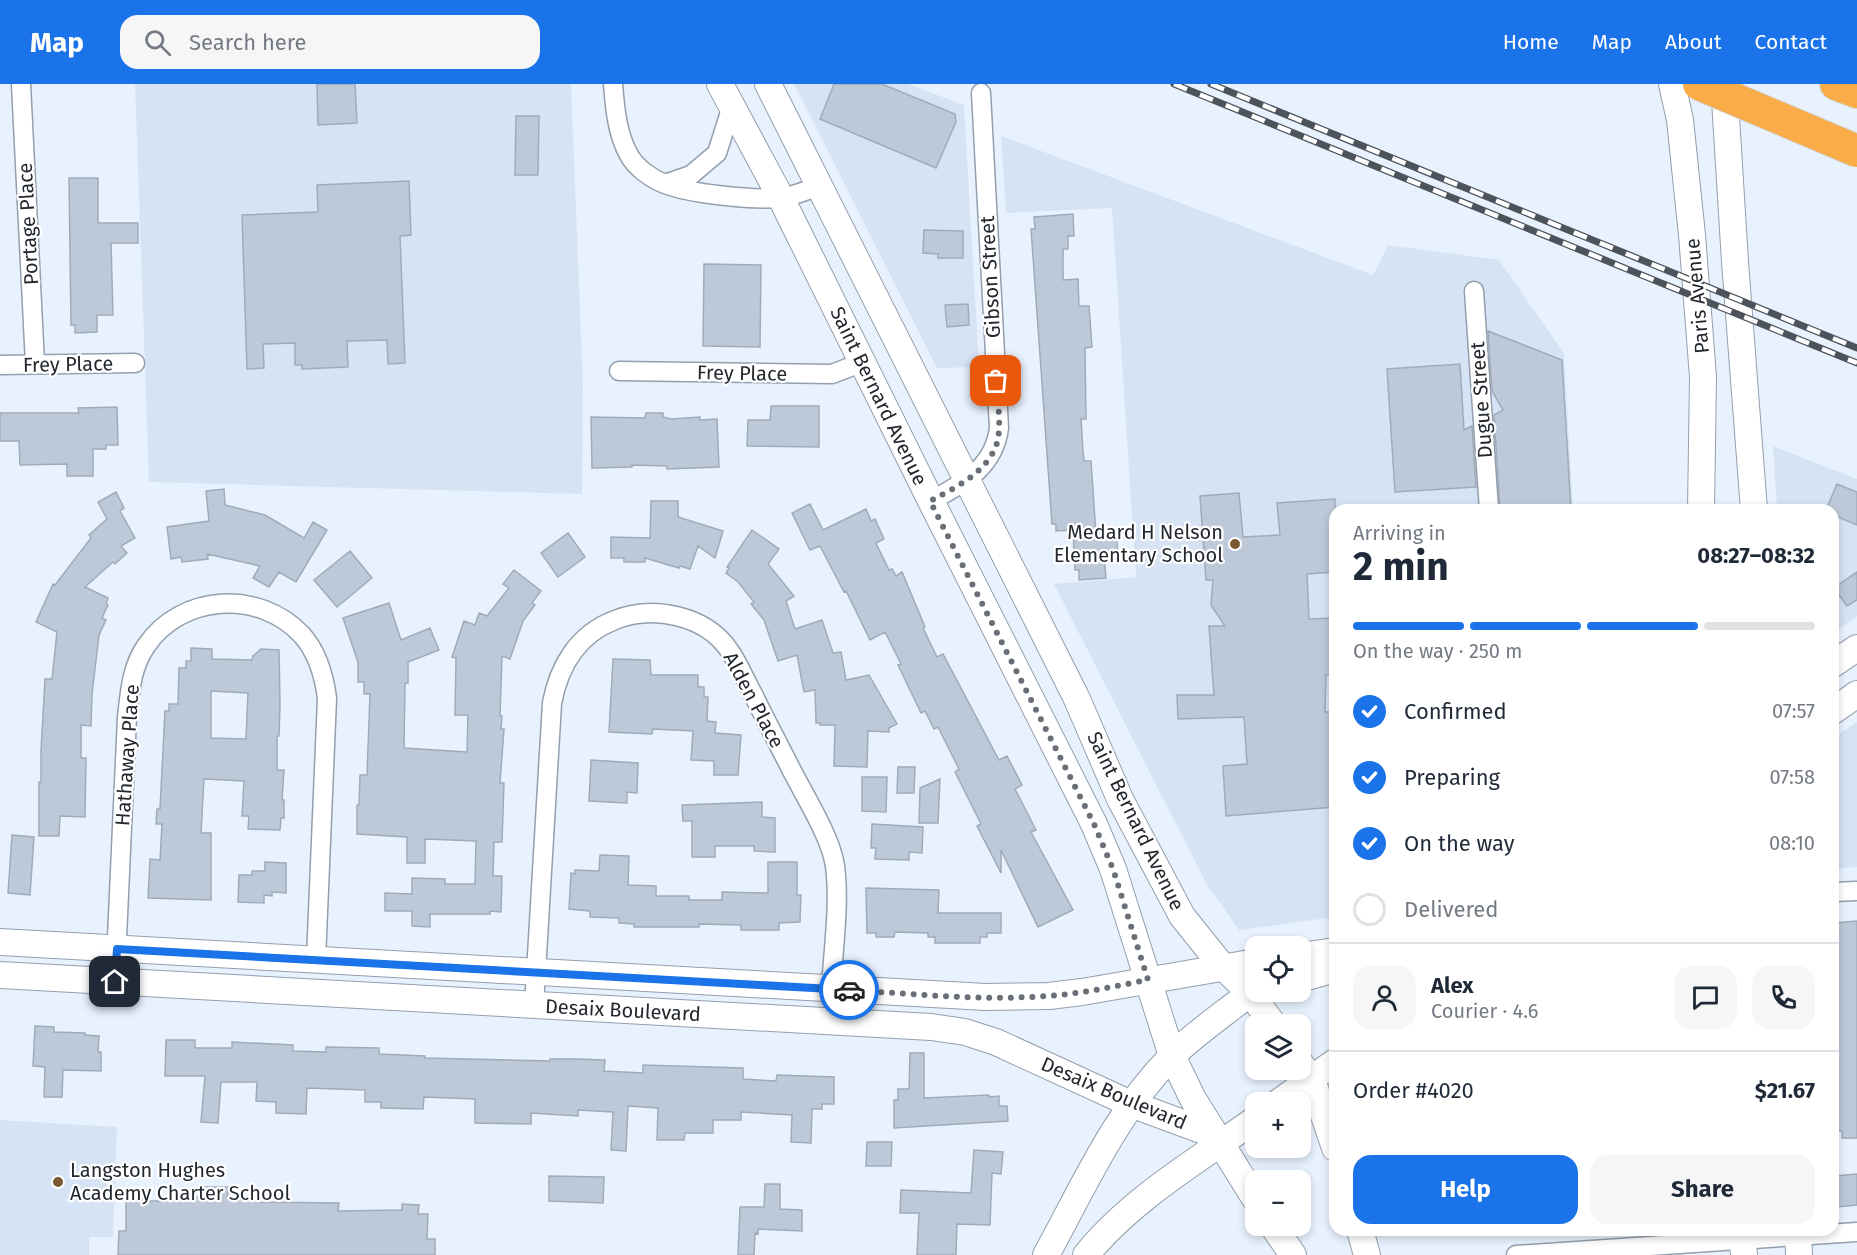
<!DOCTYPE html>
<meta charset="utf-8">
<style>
:root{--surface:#fff;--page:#f6f6f7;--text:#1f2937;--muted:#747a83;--line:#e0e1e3;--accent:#1a73e8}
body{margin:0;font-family:"Fira Sans",sans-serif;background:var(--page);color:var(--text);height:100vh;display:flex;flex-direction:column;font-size:22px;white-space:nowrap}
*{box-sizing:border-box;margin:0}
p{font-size:20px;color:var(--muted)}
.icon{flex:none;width:33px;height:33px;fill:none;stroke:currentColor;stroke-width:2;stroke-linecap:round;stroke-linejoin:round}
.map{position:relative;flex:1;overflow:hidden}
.details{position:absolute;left:1329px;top:420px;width:510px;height:732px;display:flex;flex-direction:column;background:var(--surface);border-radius:18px;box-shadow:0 3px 9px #0003}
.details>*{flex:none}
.controls{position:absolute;left:1245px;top:852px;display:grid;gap:12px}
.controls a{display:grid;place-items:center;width:66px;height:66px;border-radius:12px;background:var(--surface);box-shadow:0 3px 9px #0003;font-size:30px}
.pin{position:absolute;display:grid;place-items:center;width:51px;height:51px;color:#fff;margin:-26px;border-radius:12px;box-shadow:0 3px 9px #0006}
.courier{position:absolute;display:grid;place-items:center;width:60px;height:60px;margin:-30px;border:4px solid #1a73e8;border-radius:50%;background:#fff;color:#222;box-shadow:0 2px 8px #0007}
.overview em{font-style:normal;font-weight:700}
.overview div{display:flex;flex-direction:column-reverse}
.overview{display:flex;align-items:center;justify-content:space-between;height:102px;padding:0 24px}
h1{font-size:39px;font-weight:700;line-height:45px}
.bar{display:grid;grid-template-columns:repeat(4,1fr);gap:9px 6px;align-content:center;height:72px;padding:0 24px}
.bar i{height:8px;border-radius:4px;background:var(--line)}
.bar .active{background:var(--accent)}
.bar p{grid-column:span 4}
.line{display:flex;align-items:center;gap:15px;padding:0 24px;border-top:2px solid var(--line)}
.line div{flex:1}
.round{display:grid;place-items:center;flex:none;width:63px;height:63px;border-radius:18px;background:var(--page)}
ol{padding:0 24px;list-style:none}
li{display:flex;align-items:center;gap:18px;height:66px}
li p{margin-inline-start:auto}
li .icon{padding:6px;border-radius:50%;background:var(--accent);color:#fff;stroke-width:4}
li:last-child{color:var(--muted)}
li i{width:33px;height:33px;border:3px solid var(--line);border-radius:50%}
.primary-button{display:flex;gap:12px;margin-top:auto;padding:12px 24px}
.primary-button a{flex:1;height:69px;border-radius:18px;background:var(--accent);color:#fff;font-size:24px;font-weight:700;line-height:69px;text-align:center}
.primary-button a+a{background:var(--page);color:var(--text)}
header{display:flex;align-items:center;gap:36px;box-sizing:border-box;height:84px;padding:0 30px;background:var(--accent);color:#fff}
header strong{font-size:28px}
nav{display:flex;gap:33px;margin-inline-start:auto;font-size:21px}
.search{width:420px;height:54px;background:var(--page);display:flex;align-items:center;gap:15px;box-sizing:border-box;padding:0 21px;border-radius:18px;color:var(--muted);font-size:22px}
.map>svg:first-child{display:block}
.built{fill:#d6e3f5}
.building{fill:#bdc9d8;stroke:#a0abba;stroke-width:1.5;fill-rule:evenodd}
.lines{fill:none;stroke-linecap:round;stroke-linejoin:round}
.street-casing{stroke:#939fad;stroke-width:21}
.secondary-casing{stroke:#939fad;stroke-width:28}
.highway-casing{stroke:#d3d4d5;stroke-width:34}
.street{stroke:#fff;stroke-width:18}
.secondary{stroke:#fff;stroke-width:26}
.highway{stroke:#f9ac47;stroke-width:32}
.rail-casing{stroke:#4d535a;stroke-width:7}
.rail{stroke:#fff;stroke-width:4.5;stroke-dasharray:14;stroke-linecap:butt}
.highway-bridge-casing{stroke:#d3d4d5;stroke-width:34;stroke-linecap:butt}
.highway-bridge{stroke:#f9ac47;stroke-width:32}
.done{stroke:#686f77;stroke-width:6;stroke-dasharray:0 10.8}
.route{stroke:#1a73e8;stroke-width:8}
.poi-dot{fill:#7a5930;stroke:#fff;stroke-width:2}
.labels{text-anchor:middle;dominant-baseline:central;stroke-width:4.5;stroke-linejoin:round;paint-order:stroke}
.street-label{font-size:20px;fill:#23282e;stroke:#fff}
.poi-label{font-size:20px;fill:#23282e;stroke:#fff;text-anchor:end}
</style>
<header>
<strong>Map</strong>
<div class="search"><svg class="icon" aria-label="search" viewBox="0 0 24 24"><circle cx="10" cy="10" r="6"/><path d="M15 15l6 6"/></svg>Search here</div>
<nav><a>Home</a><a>Map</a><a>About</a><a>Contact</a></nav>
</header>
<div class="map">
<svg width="1857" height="1171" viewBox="0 0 1857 1171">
<rect width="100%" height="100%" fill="#e8f2ff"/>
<path class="built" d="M 135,0 L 571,0 L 583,303 L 582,410 L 149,398 Z
M 794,0 L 908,0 L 964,21 L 979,283 L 937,284 Z
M 1001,52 L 1373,191 L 1388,161 L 1499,176 L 1564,269 L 1573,426 L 1335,426 L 1335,833 L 1239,846 L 1206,799 L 1054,500 L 1136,493 L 1112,124 L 1006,129 Z
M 1773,362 L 1857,395 L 1857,532 L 1833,549 L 1833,426 L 1777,426 Z
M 1857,638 L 1857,783 L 1833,785 L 1833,654 Z
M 0,1036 L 117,1043 L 113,1153 L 89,1153 L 89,1171 L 0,1171 Z"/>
<path class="building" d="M 317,0 L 355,0 L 357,39 L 318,41 Z
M 834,0 L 882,0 L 955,30 L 956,38 L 936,84 L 820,35 Z
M 516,32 L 539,32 L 538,91 L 515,91 Z
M 69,94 L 98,94 L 98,139 L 138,139 L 138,159 L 111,159 L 113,231 L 97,231 L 97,248 L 75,249 L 75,241 L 71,241 Z
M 409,97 L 411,151 L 400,152 L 405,279 L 388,280 L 387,256 L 347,257 L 348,283 L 302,285 L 302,281 L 295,281 L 295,259 L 263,260 L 264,284 L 247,285 L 242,131 L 318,128 L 317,101 Z
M 1073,130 L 1074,152 L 1068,152 L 1068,165 L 1063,165 L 1063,196 L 1078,195 L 1079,222 L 1089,222 L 1092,263 L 1085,264 L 1086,335 L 1081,335 L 1083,367 L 1084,377 L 1091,377 L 1096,450 L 1116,449 L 1118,471 L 1104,472 L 1106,494 L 1079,496 L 1079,486 L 1075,486 L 1073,446 L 1056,447 L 1056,440 L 1052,440 L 1031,145 L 1035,145 L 1034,133 Z
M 924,146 L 963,147 L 963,174 L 938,174 L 938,170 L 923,169 Z
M 704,180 L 761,181 L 760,263 L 703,262 Z
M 968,220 L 969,241 L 947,243 L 945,221 Z
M 1488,247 L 1562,276 L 1571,426 L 1500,426 L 1494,331 L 1503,326 L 1492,307 Z
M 1460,280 L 1464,346 L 1472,342 L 1476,403 L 1395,408 L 1387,285 Z
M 771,322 L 819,322 L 819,363 L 747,362 L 748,336 L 770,336 Z
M 117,323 L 118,361 L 106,361 L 106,365 L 93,365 L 93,392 L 67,392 L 67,380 L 20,381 L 19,357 L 0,357 L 0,329 L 79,329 L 78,324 Z
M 646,329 L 663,329 L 663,333 L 671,335 L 700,333 L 700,336 L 717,335 L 719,383 L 667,385 L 667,382 L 632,381 L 632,383 L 592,384 L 591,333 L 645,334 Z
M 1837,400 L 1857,408 L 1857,441 L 1833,431 L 1833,426 L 1826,426 Z
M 224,405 L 225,421 L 265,431 L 304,454 L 313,438 L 327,446 L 296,498 L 279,488 L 269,503 L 253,494 L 260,482 L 207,470 L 208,475 L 182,478 L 181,473 L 171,475 L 167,443 L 209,437 L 206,407 Z
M 116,408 L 124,424 L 120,427 L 135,454 L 121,462 L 127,469 L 115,480 L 113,478 L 85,503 L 108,514 L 106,520 L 108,521 L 102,534 L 106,536 L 99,551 L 92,610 L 91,642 L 81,641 L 81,674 L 86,674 L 85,733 L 60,732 L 59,752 L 39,752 L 39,698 L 41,698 L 41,667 L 45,595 L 52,595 L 57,548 L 36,538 L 53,500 L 55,501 L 91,454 L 89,451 L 107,435 L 98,418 Z
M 1239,409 L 1243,453 L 1280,451 L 1277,419 L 1335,415 L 1335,488 L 1307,490 L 1309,535 L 1335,534 L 1335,591 L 1326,591 L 1325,628 L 1335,628 L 1335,723 L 1226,732 L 1223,682 L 1247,680 L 1244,633 L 1178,635 L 1177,611 L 1214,611 L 1209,542 L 1225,542 L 1211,521 L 1213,496 L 1206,496 L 1200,412 Z
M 651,417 L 678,417 L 678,433 L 723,447 L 715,474 L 698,462 L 690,485 L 680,482 L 679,484 L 645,474 L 645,478 L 624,478 L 624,474 L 611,474 L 611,453 L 650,454 Z
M 810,420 L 823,446 L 866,425 L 871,437 L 875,435 L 884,455 L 876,459 L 889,486 L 892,485 L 896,492 L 902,488 L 925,543 L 923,544 L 937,573 L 943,570 L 999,676 L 1007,672 L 1022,701 L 1015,705 L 1036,746 L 1031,748 L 1073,826 L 1038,843 L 1001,766 L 1001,789 L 977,742 L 981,740 L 955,688 L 959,685 L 938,643 L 934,645 L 925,627 L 921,629 L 898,581 L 901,580 L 885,548 L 870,556 L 846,507 L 844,508 L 820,462 L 810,466 L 792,429 Z
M 752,446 L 779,465 L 768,480 L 794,512 L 786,517 L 795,545 L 822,536 L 833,569 L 841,568 L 846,596 L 869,591 L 897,640 L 889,644 L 889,648 L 868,647 L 867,683 L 834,682 L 835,641 L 820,641 L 820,639 L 816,639 L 815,606 L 804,608 L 797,571 L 778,577 L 764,536 L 751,520 L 754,518 L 738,498 L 726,489 L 729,484 L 727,483 Z
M 568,449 L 585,473 L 558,493 L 541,469 Z
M 350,467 L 372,494 L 337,523 L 314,496 Z
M 514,486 L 541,507 L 532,519 L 535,521 L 523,537 L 510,575 L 502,572 L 500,632 L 502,632 L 501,645 L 504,645 L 500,699 L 504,699 L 502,758 L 494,758 L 493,792 L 502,792 L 501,828 L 490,827 L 490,830 L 430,830 L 430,843 L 412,842 L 412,827 L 385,827 L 385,809 L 412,810 L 412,794 L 445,795 L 445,800 L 475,800 L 476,757 L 425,755 L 425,779 L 407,779 L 407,753 L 357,750 L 357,721 L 359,721 L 360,691 L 367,691 L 370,610 L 364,610 L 364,598 L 358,598 L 358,578 L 343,534 L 389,519 L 401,556 L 430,544 L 439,566 L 408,578 L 408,599 L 405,599 L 404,664 L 467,668 L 468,631 L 455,631 L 456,574 L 452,573 L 464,537 L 475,541 L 479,529 L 487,532 L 509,504 L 503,500 Z
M 1857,488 L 1857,516 L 1847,522 L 1834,504 Z
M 191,564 L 212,565 L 212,575 L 252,576 L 253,572 L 261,565 L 279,566 L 280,620 L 279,652 L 277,652 L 277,686 L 284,686 L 282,716 L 284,716 L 284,734 L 281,734 L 280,746 L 248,745 L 249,732 L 242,732 L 244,697 L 204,695 L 201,749 L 211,749 L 211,816 L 148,814 L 150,775 L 160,776 L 162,740 L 156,740 L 157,725 L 160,725 L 165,627 L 169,627 L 169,620 L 178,620 L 179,584 L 186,584 L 186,577 L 191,577 ZM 211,607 L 248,609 L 246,655 L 211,654 Z
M 613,575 L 650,576 L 651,591 L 698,591 L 698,603 L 704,603 L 704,613 L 708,613 L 707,637 L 716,638 L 715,649 L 741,651 L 738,691 L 714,691 L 714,677 L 691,676 L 693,647 L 653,645 L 652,650 L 609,648 Z
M 591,676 L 638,679 L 637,709 L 627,708 L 627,719 L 589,717 Z
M 898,683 L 915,683 L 914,709 L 897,709 Z
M 862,693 L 887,693 L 886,728 L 862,727 Z
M 940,695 L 938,739 L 919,739 L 920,704 Z
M 762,718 L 762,733 L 775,734 L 775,768 L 754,767 L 754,762 L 715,762 L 715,773 L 692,773 L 692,737 L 683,737 L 682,721 Z
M 872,740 L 923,743 L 922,769 L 909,768 L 909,776 L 875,775 L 876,764 L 871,764 Z
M 12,751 L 34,753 L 30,811 L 8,809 Z
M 600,771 L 629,772 L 628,801 L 656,802 L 656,812 L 689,812 L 689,816 L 722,816 L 722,808 L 768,809 L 768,778 L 797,778 L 797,811 L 801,811 L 800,838 L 779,839 L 779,846 L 741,846 L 741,841 L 699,840 L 699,843 L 634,843 L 634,840 L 619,839 L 619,834 L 590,833 L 590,827 L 569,825 L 571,789 L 575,790 L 575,786 L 599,787 Z
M 265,778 L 286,779 L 286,809 L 272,808 L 272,812 L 264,811 L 264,819 L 238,818 L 239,791 L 252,791 L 252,787 L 265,787 Z
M 866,804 L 939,806 L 938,829 L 1001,829 L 1001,849 L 987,849 L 987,853 L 980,853 L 980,859 L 935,859 L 935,853 L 928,853 L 928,849 L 895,848 L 894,853 L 876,853 L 876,849 L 867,849 Z
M 1857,837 L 1857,1054 L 1842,1054 L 1842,1047 L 1838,1047 L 1833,969 L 1833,839 Z
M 35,942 L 54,943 L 54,948 L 85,949 L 85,951 L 99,952 L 98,968 L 101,968 L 101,987 L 63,986 L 62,1013 L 44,1013 L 45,983 L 33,982 Z
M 166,956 L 195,956 L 195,964 L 232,964 L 232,958 L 293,961 L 293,967 L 326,968 L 326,963 L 379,964 L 379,970 L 425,972 L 425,974 L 550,977 L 550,975 L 576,975 L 605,976 L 604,987 L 643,989 L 643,981 L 743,984 L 743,995 L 776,997 L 777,991 L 834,993 L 834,1020 L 822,1020 L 822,1025 L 812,1025 L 811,1059 L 791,1058 L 792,1031 L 741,1028 L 741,1036 L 713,1036 L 713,1049 L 685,1049 L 684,1056 L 657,1056 L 658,1024 L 628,1022 L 626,1067 L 611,1066 L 613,1028 L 578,1026 L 578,1032 L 531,1029 L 531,1040 L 475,1039 L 475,1015 L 424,1013 L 423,1025 L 381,1024 L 381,1018 L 365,1018 L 365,1006 L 307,1004 L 306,1030 L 276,1029 L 276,1018 L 256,1017 L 257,998 L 221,998 L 218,1039 L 201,1038 L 205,992 L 165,992 Z
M 910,969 L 924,969 L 924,1014 L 989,1011 L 989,1013 L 999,1012 L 999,1022 L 1007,1022 L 1008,1037 L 894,1044 L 894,1016 L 898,1016 L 898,1005 L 909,1005 Z
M 867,1058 L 892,1058 L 891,1082 L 866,1082 Z
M 974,1066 L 1003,1068 L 1001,1090 L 992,1089 L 990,1141 L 957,1140 L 956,1171 L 917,1171 L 919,1129 L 900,1129 L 901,1106 L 971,1109 Z
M 1857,1090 L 1857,1121 L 1837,1123 L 1834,1092 Z
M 549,1092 L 604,1093 L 603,1119 L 549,1117 Z
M 765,1100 L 780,1100 L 780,1125 L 802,1126 L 802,1147 L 758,1145 L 758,1150 L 755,1149 L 754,1171 L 738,1171 L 740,1123 L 764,1123 Z
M 201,1103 L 228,1103 L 228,1115 L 259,1116 L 259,1118 L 339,1119 L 338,1127 L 402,1126 L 402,1120 L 419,1121 L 418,1130 L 428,1130 L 427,1155 L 435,1155 L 435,1171 L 118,1171 L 119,1147 L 126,1147 L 126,1114 L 142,1114 L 142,1117 L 178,1117 L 178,1113 L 201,1113 Z"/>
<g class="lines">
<defs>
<path id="street" d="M 21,0 L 35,280
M 613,0 C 615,24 617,50 629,71 C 636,84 652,95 665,100 C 690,110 752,116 779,114 C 792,113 807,106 819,102
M 665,100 L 691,91 L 717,69 L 732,22
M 1474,207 L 1489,426
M 0,281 L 135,279
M 619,287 L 832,290 L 863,278
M 931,417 C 963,399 994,384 999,344 L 981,9
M 1833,808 L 1857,807
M 115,898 L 127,633 C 130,608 131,584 146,562 C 181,510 259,505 302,551 C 318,569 324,591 327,614 L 316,876
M 534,922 L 552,619 C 559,582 578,550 615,536 C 653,521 705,531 729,566 C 739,580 745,596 753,610 C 765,635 778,659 790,683 C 804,711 831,753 835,782 C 840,820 833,867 831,905
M 1516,1171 L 1857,1148"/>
<path id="secondary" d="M 720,0 L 781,114 L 931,417 L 1094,740 L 1113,785 L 1172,972 L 1193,1015 L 1256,1116
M 768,0 L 1077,615 L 1120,715 L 1182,832 L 1222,882 L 1250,909 L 1273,940
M 1672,0 L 1680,36 L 1692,151 L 1703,293 L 1701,426
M 1724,0 L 1735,178 L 1754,426
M 1833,580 L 1857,564
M 1833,627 L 1857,610
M 0,858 L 986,913 L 1049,912 L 1082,908 L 1256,878
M 1300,872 L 1335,867
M 0,891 L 931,943 L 965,948 L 996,958 L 1131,1020 L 1204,1047 L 1221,1060
M 1300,895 L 1335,885
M 1300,979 L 1312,996 L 1335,1064
M 1279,1018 L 1335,978
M 1273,1142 L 1293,1171
M 1360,1146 L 1367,1171
M 1742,1146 L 1744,1171
M 1798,1146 L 1799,1171
M 1046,1171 C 1084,1102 1115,1030 1171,973 C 1195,949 1224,930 1250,909 L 1256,908
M 1086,1171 C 1130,1116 1198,1076 1256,1035"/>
<path id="highway" d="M 1836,0 L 1857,8"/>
</defs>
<use href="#street" class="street-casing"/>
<use href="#secondary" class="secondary-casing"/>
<use href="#highway" class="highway-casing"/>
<use href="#street" class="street"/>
<use href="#secondary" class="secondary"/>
<use href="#highway" class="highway"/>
<defs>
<path id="rail" d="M 1174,0 L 1857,279
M 1211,0 L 1857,264"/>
</defs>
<use href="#rail" class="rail-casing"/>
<use href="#rail" class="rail"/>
<defs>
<path id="highway-bridge" d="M 1699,0 L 1857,67"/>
</defs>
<use href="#highway-bridge" class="highway-bridge-casing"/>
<use href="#highway-bridge" class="highway-bridge"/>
</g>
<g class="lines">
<path class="done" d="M 849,906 C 915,910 982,917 1047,912 C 1081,910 1114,902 1148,896 L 1113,785 L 1094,740 L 930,417 C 955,404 988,388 997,359 C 1002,340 997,316 996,297"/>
<path class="route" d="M 115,898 L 117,865 L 849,906"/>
</g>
<g class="poi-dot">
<circle cx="1235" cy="460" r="6"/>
<circle cx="58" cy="1098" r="6"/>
</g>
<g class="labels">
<g class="street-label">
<text transform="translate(28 140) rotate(-93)">Portage Place</text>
<text transform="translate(990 193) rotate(-93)">Gibson Street</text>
<text transform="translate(1697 212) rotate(-95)">Paris Avenue</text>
<text transform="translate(68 280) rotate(-1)">Frey Place</text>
<text transform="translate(742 289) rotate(1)">Frey Place</text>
<text transform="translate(879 312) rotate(64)">Saint Bernard Avenue</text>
<text transform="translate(1481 316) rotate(-94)">Dugue Street</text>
<text transform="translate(754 616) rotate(62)">Alden Place</text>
<text transform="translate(127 671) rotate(-86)">Hathaway Place</text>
<text transform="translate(1136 737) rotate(64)">Saint Bernard Avenue</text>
<text transform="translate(623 926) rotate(3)">Desaix Boulevard</text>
<text transform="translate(1114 1009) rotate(23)">Desaix Boulevard</text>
</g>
<g class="poi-label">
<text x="1223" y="448">Medard H Nelson<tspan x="1223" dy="23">Elementary School</tspan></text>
<text x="70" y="1086" text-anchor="start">Langston Hughes<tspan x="70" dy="23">Academy Charter School</tspan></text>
</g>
</g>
</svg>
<div class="controls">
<a><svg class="icon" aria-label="locate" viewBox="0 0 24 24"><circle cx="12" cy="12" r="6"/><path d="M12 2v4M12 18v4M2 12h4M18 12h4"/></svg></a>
<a><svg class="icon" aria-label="layers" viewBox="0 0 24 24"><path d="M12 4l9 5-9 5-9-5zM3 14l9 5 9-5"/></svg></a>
<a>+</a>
<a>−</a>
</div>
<div class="pin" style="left:996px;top:297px;background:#ea580c"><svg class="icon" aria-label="bag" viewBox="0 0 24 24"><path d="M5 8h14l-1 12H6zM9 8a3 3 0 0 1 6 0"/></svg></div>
<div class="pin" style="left:115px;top:898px;background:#1f2937"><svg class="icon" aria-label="home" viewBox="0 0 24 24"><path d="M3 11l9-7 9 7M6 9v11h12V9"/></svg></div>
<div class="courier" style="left:849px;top:906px"><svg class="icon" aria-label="car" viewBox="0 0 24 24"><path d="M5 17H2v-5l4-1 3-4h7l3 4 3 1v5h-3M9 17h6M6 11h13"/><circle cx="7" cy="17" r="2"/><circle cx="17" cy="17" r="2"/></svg></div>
<section class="details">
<div class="overview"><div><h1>2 min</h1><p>Arriving in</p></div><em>08:27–08:32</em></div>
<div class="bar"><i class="active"></i><i class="active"></i><i class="active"></i><i></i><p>On the way · 250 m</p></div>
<ol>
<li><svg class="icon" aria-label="check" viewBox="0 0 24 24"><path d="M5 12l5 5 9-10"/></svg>Confirmed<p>07:57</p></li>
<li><svg class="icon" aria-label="check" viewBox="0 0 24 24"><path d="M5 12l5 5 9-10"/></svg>Preparing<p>07:58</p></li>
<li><svg class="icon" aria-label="check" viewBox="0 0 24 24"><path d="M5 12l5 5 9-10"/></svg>On the way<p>08:10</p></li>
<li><i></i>Delivered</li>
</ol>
<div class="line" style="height:108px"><a class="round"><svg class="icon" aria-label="person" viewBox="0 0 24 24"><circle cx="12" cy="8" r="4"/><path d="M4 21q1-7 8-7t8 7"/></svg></a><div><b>Alex</b><p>Courier · 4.6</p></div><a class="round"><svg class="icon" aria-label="chat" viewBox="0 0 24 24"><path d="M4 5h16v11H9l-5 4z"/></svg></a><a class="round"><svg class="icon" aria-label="phone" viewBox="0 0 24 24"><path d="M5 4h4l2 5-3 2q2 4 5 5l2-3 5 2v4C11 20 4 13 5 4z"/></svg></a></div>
<div class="line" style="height:78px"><div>Order #4020</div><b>$21.67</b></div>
<div class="primary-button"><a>Help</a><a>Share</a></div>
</section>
</div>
